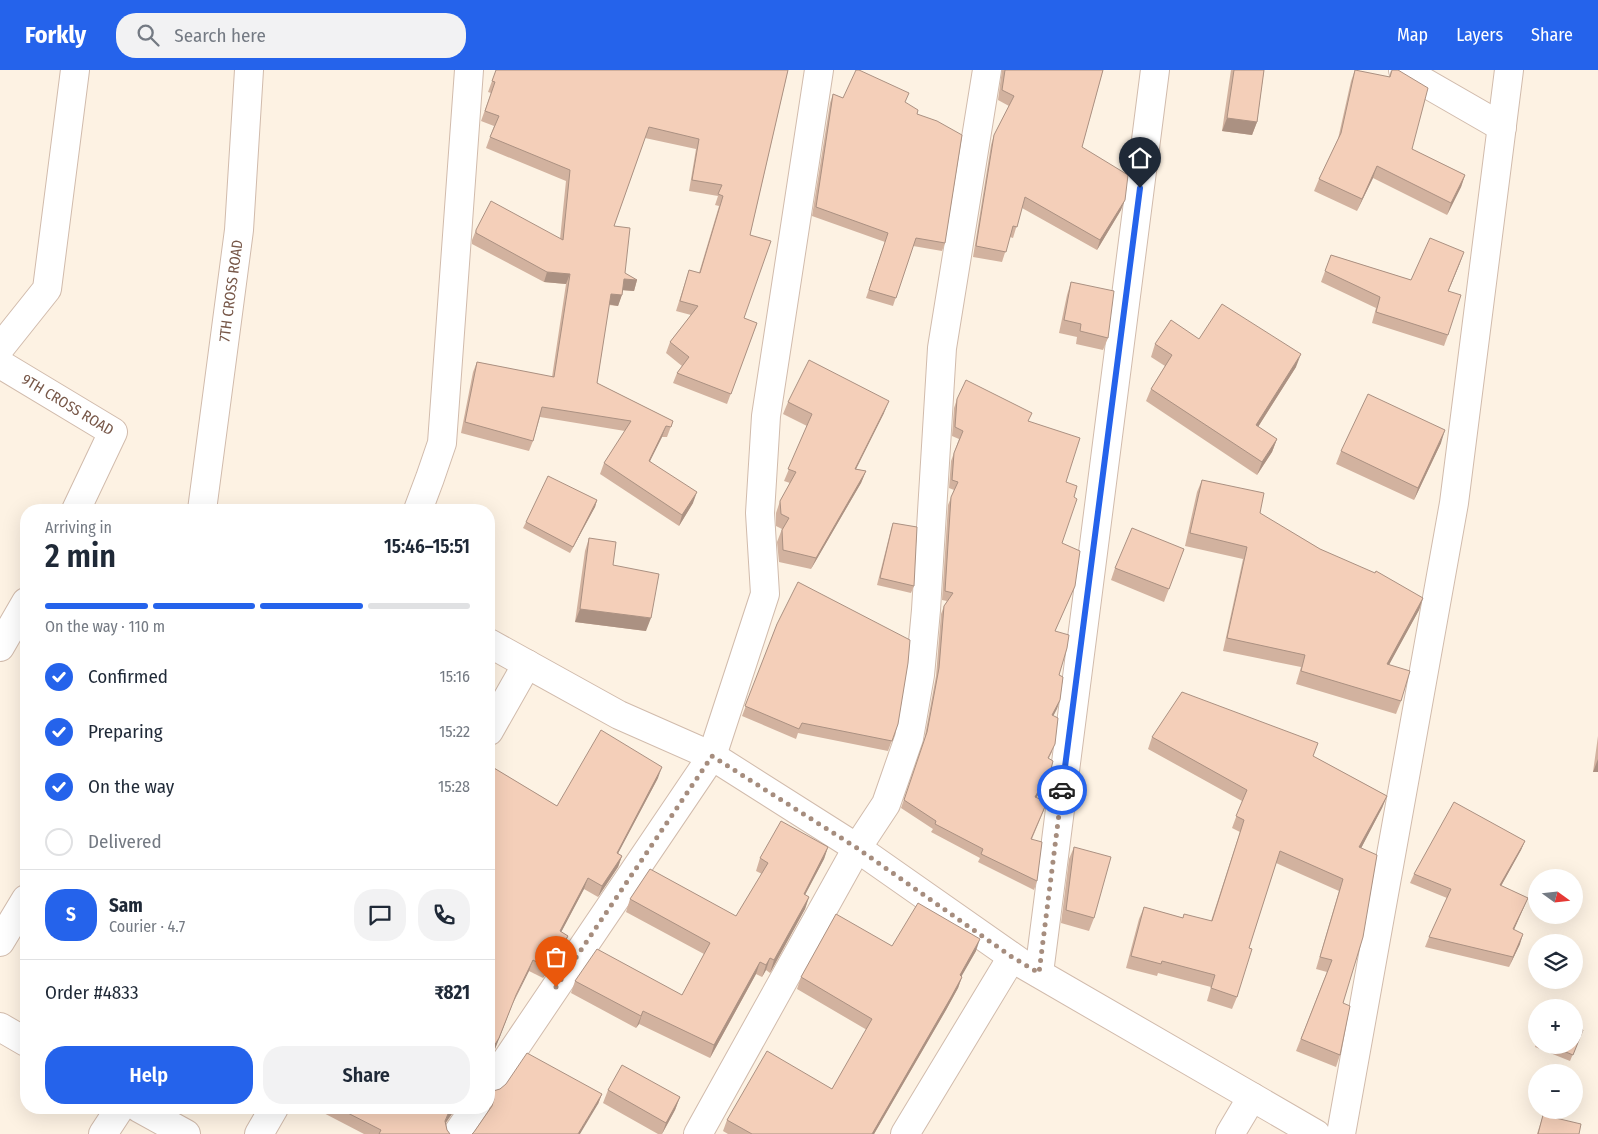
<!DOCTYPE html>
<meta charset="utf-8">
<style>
:root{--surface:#fff;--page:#f2f2f3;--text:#1f2937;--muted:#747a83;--line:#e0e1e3;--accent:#2563eb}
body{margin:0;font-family:"Fira Sans Condensed",sans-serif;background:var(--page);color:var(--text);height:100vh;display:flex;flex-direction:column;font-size:19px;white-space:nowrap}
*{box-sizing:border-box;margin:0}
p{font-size:16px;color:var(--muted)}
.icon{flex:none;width:28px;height:28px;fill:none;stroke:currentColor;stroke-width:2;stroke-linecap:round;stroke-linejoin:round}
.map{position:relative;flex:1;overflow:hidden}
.drawer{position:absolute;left:20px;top:434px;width:475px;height:610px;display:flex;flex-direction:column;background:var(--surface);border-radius:20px;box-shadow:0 5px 20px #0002}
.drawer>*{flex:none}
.needle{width:32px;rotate:105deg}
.buttons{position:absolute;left:1528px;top:799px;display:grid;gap:10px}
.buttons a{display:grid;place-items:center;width:55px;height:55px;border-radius:50%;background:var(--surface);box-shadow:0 5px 20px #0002;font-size:25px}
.pin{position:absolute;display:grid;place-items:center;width:42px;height:42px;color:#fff;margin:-51px -21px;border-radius:50% 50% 50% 0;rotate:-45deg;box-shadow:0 0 5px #0007}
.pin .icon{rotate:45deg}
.courier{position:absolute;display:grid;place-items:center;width:50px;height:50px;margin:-25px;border:4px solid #2563eb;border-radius:50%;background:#fff;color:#222;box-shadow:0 1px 6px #0007}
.overview em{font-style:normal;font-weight:600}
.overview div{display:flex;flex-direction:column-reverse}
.overview{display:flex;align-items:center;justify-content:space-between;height:85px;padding:0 25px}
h1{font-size:32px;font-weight:600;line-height:38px}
.bar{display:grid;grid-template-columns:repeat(4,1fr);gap:8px 5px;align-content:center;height:60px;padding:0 25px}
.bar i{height:6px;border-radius:4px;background:var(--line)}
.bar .on{background:var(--accent)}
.bar p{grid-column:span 4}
.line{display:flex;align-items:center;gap:12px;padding:0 25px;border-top:1px solid var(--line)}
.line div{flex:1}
.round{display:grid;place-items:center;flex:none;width:52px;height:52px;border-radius:20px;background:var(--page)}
ol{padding:0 25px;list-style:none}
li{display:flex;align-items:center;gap:15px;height:55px}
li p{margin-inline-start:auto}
li .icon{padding:5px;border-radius:50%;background:var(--accent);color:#fff;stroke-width:4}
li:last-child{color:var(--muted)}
li i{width:28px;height:28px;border:2px solid var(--line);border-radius:50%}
.cta{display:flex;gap:10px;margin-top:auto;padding:10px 25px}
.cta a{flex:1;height:58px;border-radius:20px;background:var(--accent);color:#fff;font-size:20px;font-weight:600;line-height:58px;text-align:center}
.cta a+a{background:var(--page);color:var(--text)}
header{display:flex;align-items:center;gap:30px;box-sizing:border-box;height:70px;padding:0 25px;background:var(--accent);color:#fff}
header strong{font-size:24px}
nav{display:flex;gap:28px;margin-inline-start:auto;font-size:18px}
.search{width:350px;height:45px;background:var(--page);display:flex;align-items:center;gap:12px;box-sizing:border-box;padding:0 18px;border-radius:20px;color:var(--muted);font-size:19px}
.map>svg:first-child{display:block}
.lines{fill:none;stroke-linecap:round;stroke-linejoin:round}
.minor-casing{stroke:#d1bbac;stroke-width:30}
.minor{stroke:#fff;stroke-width:28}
.wall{fill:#d2b29f}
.shaded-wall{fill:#ab9182}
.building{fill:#f4cfb9;stroke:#ab9182}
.done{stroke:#a68d7e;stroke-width:5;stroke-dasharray:0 9}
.route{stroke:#2563eb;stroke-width:6}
.labels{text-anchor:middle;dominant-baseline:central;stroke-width:4;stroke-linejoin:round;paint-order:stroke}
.street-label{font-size:15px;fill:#775748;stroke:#fff6ea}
</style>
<header>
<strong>Forkly</strong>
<div class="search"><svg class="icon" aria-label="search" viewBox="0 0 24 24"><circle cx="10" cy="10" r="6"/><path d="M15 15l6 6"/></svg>Search here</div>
<nav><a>Map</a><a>Layers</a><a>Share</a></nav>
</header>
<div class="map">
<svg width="1598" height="1064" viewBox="0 0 1598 1064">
<rect width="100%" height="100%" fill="#fdf2e3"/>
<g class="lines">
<defs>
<g id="minor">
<path d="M 1403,0 L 1502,57"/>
<path d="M 0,278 L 47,219 L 75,0"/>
<path id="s1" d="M 0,294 L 113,362 L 76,440"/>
<path id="s2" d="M 202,440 L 239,160 L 249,0"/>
<path d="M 418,440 L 430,408 L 442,373 L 469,0"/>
<path d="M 489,573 L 619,645 L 712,686 L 857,778 L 1024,895 L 1316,1064"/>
<path d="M 0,577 L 26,532"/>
<path d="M 489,661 L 527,594"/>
<path d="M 0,872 L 26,829"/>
<path d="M 1039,903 L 1155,0"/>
<path d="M 0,957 L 26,972"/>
<path d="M 489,1016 L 712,686 L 765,524 L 760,443 L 766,346 L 819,0"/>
<path d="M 139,1038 L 186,1064"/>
<path d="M 103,1064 L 120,1038"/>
<path d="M 259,1064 L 274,1038"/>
<path d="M 457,1064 L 475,1038"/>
<path d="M 698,1064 L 857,778 L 886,734 L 909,668 L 920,605 L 926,540 L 942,278 L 987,0"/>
<path d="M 905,1064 L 1012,887"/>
<path d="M 1230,1064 L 1252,1027"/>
<path d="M 1341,1064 L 1454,433 L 1509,0"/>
</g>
</defs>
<use href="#minor" class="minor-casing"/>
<use href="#minor" class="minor"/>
</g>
<path class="wall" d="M 496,0 L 788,0 L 750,165 L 744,248 L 757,253 L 727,334 L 673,313 L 677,303 L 682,296 L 666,283 L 670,272 L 691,245 L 676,241 L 689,200 L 699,203 L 719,136 L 715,135 L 718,126 L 689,121 L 696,79 L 645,68 L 614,156 L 625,203 L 637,210 L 634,221 L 623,220 L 618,236 L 609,235 L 597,313 L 673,351 L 667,367 L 662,367 L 650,391 L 693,433 L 679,456 L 600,404 L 604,393 L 625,361 L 540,347 L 533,371 L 529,381 L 461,363 L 473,302 L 477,292 L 552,307 L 566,214 L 544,212 L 472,174 L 472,170 L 476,160 L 560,169 L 566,111 L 486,78 L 494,56 L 481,51 L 491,23 L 488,22 Z
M 1002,0 L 1103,0 L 1082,77 L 1121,140 L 1097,180 L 1022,138 L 1013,168 L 1010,167 L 1002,192 L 973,187 L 991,75 L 994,65 L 1009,36 L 998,30 Z
M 1231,0 L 1264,0 L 1257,52 L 1252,65 L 1222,61 Z
M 1355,0 L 1389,7 L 1391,0 L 1412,79 L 1465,105 L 1461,117 L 1447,145 L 1373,108 L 1357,141 L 1314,121 L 1319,109 L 1338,69 L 1351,11 Z
M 833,24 L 843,28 L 905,33 L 917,44 L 945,173 L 942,181 L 913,176 L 893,236 L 866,228 L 885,172 L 812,146 L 830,33 Z
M 1331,185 L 1411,210 L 1460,193 L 1448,221 L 1448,265 L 1444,276 L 1372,253 L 1376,238 L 1321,212 Z
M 1071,212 L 1108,268 L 1103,280 L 1076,274 L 1077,267 L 1059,263 L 1067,225 Z
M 1199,269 L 1296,297 L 1258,357 L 1277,369 L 1272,382 L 1257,405 L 1146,331 L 1151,319 L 1165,296 L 1151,287 L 1155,274 Z
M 957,329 L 1029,351 L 1066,412 L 1062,473 L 1075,516 L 1055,561 L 1060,630 L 1053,646 L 1052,682 L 1049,688 L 1051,699 L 1048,708 L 1037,727 L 1044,740 L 1032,769 L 1037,811 L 1034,820 L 978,792 L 980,788 L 931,762 L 933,759 L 901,738 L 924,671 L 936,606 L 941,544 L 944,536 L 947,531 L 942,530 L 948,435 L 954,420 L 949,418 L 951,391 L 959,369 L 952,366 L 954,338 Z
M 788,332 L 884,343 L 856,399 L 866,401 L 861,413 L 811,499 L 779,492 L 777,472 L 782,459 L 776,456 L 776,443 L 780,431 L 790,413 L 784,411 L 807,356 L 783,344 Z
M 1441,373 L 1414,430 L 1336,394 L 1341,381 Z
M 1202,410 L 1320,479 L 1423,528 L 1419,540 L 1389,594 L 1401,631 L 1396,644 L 1296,614 L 1301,597 L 1223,581 L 1243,489 L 1185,476 L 1197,422 Z
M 597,430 L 595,437 L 570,483 L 523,458 L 526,452 Z
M 893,453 L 914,516 L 911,523 L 877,515 L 891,459 Z
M 589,468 L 613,495 L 646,561 L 575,552 L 585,481 Z
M 1184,479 L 1164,532 L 1111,510 L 1115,498 Z
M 777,554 L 898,654 L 888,681 L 798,663 L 796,669 L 742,646 Z
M 1598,666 L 1598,702 L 1593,702 Z
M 1152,667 L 1313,686 L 1387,726 L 1382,738 L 1361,778 L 1343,933 L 1340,985 L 1336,997 L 1296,981 L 1327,902 L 1316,899 L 1339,821 L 1276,793 L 1249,878 L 1237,927 L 1232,939 L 1207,931 L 1211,917 L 1158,903 L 1157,906 L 1126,898 L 1139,849 L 1144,837 L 1183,848 L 1211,851 L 1240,762 L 1232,758 L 1242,731 L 1148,679 Z
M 489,695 L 557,736 L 658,708 L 618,783 L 622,786 L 618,797 L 598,827 L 584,819 L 561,862 L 568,866 L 564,876 L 543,908 L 529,901 L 512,935 L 495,979 L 489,989 Z
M 1525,771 L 1521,780 L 1501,816 L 1528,828 L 1514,859 L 1520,874 L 1509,897 L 1425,877 L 1429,867 L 1447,828 L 1410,813 L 1414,804 Z
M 828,777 L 824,789 L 805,825 L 809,827 L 805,839 L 770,903 L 766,900 L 762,907 L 756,904 L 710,988 L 639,954 L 636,958 L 571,923 L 575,911 L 682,925 L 704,884 L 626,842 L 630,829 L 736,846 L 762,804 L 756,801 L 760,788 Z
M 1074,777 L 1094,848 L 1089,861 L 1061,853 L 1069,789 Z
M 892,876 L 976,881 L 961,906 L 962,907 L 958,918 L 946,940 L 874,1064 L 728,1064 L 723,1061 L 727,1050 L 832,1019 L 867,960 L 797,919 L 801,907 Z
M 1583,960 L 1570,991 L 1535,977 L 1536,974 L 1536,975 L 1574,975 Z
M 608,1020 L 680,1027 L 675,1040 L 662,1064 L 658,1064 L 603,1033 Z
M 493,1021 L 602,1024 L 598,1034 L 474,1062 L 490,1038 L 489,1031 Z
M 314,1038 L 456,1038 L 446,1053 L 447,1060 L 450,1064 L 364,1064 Z
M 1543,1045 L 1579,1064 L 1537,1064 Z"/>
<path class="shaded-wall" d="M 1227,48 L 1257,52 L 1252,65 L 1222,61 Z
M 1377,96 L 1373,108 L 1357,141 L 1362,129 Z
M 1465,105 L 1461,117 L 1447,145 L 1451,133 Z
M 1125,130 L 1121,140 L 1097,180 L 1100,170 Z
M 1464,182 L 1460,193 L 1444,232 L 1448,221 Z
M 547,202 L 570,204 L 566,214 L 544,212 Z
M 624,209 L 637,210 L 634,221 L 620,220 Z
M 611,224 L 622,225 L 618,236 L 607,234 Z
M 1301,284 L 1296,297 L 1251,368 L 1256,355 Z
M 889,331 L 884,343 L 850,411 L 855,399 Z
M 666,356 L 662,367 L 645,401 L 649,391 Z
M 1445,360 L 1441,373 L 1414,430 L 1418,418 Z
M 1277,369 L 1272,382 L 1257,405 L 1262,392 Z
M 866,401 L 861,413 L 811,499 L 816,488 Z
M 697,422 L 693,433 L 679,456 L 682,445 Z
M 597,430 L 595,437 L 570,483 L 573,477 Z
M 1423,528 L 1419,540 L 1383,606 L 1387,594 Z
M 580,539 L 651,548 L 646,561 L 575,552 Z
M 1060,630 L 1057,639 L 1049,654 L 1052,645 Z
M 1598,689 L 1598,702 L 1593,702 Z
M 662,697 L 658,708 L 613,793 L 617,783 Z
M 1051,699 L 1048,708 L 1032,735 L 1035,727 Z
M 1387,726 L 1382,738 L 1355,790 L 1359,777 Z
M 1525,771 L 1521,780 L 1496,825 L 1500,815 Z
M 828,777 L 824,789 L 799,836 L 804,824 Z
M 622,786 L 618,797 L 598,827 L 602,816 Z
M 588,808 L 584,819 L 556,872 L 560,861 Z
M 809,827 L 805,839 L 770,903 L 774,890 Z
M 1528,828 L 1524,837 L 1510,869 L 1513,859 Z
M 1523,864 L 1520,874 L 1509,897 L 1513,887 Z
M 568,866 L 564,876 L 543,908 L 547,898 Z
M 980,869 L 976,881 L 956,916 L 960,905 Z
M 770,888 L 766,900 L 762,907 L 766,895 Z
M 533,890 L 529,901 L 512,935 L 495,979 L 489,989 L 489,984 Z
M 760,892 L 756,904 L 710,988 L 714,975 Z
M 962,907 L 958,918 L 946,940 L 874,1064 L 872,1064 Z
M 643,941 L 639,954 L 636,958 L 641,946 Z
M 602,1024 L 598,1034 L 580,1064 L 578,1064 Z
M 680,1027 L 675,1040 L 662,1064 L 666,1053 Z
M 453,1038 L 456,1038 L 444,1055 L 448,1044 Z"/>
<path class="building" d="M 496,0 L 788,0 L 750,165 L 771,171 L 744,248 L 757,253 L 731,324 L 677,303 L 689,287 L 670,272 L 698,236 L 680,231 L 689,200 L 700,203 L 723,126 L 718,124 L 722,115 L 692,110 L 699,69 L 649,57 L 614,156 L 630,158 L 625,203 L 637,210 L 624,209 L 622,225 L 611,224 L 597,313 L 673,351 L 671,357 L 666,356 L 649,391 L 697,422 L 682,445 L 604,393 L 631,351 L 542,337 L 533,371 L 465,352 L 477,292 L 554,307 L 570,204 L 547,202 L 476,163 L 476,160 L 491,131 L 563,170 L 570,100 L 490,67 L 499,46 L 485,41 L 495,12 L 492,11 Z
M 856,0 L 859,0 L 909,23 L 905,32 L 918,40 L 917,44 L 937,51 L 962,65 L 945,173 L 916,168 L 896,228 L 869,220 L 888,163 L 816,137 L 833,24 L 843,28 Z
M 1005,0 L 1103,0 L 1082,77 L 1128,105 L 1125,130 L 1100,170 L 1025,127 L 1017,157 L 1013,156 L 1006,182 L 976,176 L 994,65 L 1014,26 L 1002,20 Z
M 1234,0 L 1264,0 L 1257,52 L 1227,48 Z
M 1355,0 L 1390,7 L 1392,0 L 1398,0 L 1428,18 L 1412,79 L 1465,105 L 1451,133 L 1377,96 L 1362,129 L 1319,109 L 1341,63 Z
M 1430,168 L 1464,182 L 1448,221 L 1461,225 L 1448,265 L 1376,242 L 1380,227 L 1325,201 L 1331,185 L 1411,210 Z
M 1071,212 L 1114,221 L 1108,268 L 1080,261 L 1081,254 L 1064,250 Z
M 1222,234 L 1301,284 L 1256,355 L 1277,369 L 1262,392 L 1151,319 L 1172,285 L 1155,274 L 1171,250 L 1199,269 Z
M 809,290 L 889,331 L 855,399 L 866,401 L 816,488 L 783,480 L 782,460 L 789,448 L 781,444 L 780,431 L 796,402 L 788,399 L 812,344 L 788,332 Z
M 966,310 L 1032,343 L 1028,351 L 1080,368 L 1066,412 L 1077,416 L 1074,427 L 1077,429 L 1062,473 L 1080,481 L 1075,516 L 1055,561 L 1069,565 L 1067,578 L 1059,605 L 1063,607 L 1060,630 L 1052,645 L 1058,648 L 1055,674 L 1048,688 L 1053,691 L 1051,699 L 1035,727 L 1047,732 L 1031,769 L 1042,772 L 1037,811 L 981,784 L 983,779 L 935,754 L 936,751 L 904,730 L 927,662 L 939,598 L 944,536 L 953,523 L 945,521 L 951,427 L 958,412 L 952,410 L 954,383 L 963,361 L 955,357 L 957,329 Z
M 1368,324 L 1445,360 L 1418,418 L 1341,381 Z
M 548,406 L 597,430 L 573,477 L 526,452 Z
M 1202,410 L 1264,423 L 1260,443 L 1320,479 L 1375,503 L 1376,501 L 1423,528 L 1387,594 L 1410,601 L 1401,631 L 1301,601 L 1305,585 L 1227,568 L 1247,477 L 1190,463 Z
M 893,453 L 917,457 L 914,516 L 880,508 Z
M 1132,458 L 1184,479 L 1169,519 L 1115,498 Z
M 589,468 L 616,472 L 613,495 L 659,504 L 651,548 L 580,539 Z
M 798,512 L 910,570 L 908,593 L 898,654 L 892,671 L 802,653 L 799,659 L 745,636 L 777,554 Z
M 1182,622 L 1318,673 L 1313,686 L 1387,726 L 1359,777 L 1377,785 L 1363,867 L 1343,933 L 1350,936 L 1340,985 L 1301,969 L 1332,890 L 1320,887 L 1343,809 L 1280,781 L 1249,878 L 1252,879 L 1237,927 L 1211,918 L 1215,905 L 1162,891 L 1161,894 L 1131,886 L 1144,837 L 1183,848 L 1184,844 L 1212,851 L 1244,750 L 1236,746 L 1247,720 L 1152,667 Z
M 601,660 L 662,697 L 617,783 L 622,786 L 602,816 L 588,808 L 560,861 L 568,866 L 547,898 L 533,890 L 516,925 L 499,968 L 489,984 L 489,695 L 557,736 Z
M 1454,732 L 1525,771 L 1500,815 L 1528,828 L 1513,859 L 1523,864 L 1513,887 L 1429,867 L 1451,819 L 1414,804 Z
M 781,751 L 828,777 L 804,824 L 809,827 L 774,890 L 770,888 L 766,895 L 760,892 L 714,975 L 643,941 L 641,946 L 575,911 L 597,879 L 682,925 L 710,873 L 630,829 L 650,799 L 736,846 L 768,793 L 760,788 Z
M 1074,777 L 1111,787 L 1094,848 L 1066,840 Z
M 918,833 L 980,869 L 960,905 L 962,907 L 950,929 L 872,1064 L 752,1064 L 727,1050 L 767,981 L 832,1019 L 872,949 L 801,907 L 836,844 L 892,876 Z
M 1574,956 L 1583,960 L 1573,985 L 1549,975 L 1574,975 Z
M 527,983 L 602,1024 L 578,1064 L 472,1064 L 474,1062 L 492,1036 L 494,1029 L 493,1021 L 500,1019 L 506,1014 Z
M 622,995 L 680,1027 L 666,1053 L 608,1020 Z
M 338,1038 L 453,1038 L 448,1044 L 445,1051 L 447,1060 L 450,1064 L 379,1064 L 381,1060 Z
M 1543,1045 L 1581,1054 L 1579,1064 L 1538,1064 Z"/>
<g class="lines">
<path class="done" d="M 556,917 L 712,686 L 857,778 L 1012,887 L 1039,903 L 1062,720"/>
<path class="route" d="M 1062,720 L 1140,118"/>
</g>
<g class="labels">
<g class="street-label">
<text stroke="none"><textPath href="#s2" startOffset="221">7TH CROSS ROAD</textPath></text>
<text stroke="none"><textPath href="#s1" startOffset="79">9TH CROSS ROAD</textPath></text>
</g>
</g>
</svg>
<div class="buttons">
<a><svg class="needle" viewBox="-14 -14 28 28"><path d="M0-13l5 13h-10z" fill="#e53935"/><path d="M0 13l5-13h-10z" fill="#747a83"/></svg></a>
<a><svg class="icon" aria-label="layers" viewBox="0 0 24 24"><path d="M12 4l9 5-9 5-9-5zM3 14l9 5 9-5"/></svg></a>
<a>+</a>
<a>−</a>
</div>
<div class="pin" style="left:556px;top:917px;background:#ea580c"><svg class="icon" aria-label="bag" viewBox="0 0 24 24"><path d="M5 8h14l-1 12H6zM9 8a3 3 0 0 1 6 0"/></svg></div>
<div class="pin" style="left:1140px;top:118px;background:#1f2937"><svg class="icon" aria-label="home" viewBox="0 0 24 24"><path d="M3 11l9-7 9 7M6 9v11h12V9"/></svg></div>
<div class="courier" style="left:1062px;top:720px"><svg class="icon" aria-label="car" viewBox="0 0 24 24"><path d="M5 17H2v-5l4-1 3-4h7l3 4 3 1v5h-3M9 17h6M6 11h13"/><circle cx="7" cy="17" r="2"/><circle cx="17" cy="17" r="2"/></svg></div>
<section class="drawer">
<div class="overview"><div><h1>2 min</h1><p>Arriving in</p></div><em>15:46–15:51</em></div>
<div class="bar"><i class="on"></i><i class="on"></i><i class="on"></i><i></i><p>On the way · 110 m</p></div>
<ol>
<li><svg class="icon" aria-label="check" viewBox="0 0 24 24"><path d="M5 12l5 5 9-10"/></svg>Confirmed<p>15:16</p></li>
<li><svg class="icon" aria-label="check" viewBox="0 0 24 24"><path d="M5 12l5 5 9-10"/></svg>Preparing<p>15:22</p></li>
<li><svg class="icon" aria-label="check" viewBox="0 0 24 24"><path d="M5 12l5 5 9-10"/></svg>On the way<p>15:28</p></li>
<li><i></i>Delivered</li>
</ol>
<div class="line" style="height:90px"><b class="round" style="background:var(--accent);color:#fff">S</b><div><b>Sam</b><p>Courier · 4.7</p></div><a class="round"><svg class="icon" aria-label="chat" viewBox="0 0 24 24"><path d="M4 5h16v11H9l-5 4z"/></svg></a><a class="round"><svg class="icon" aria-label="phone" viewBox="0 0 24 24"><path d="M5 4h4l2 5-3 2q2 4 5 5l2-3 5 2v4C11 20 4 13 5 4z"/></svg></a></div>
<div class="line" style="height:65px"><div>Order #4833</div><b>₹821</b></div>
<div class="cta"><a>Help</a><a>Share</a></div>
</section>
</div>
